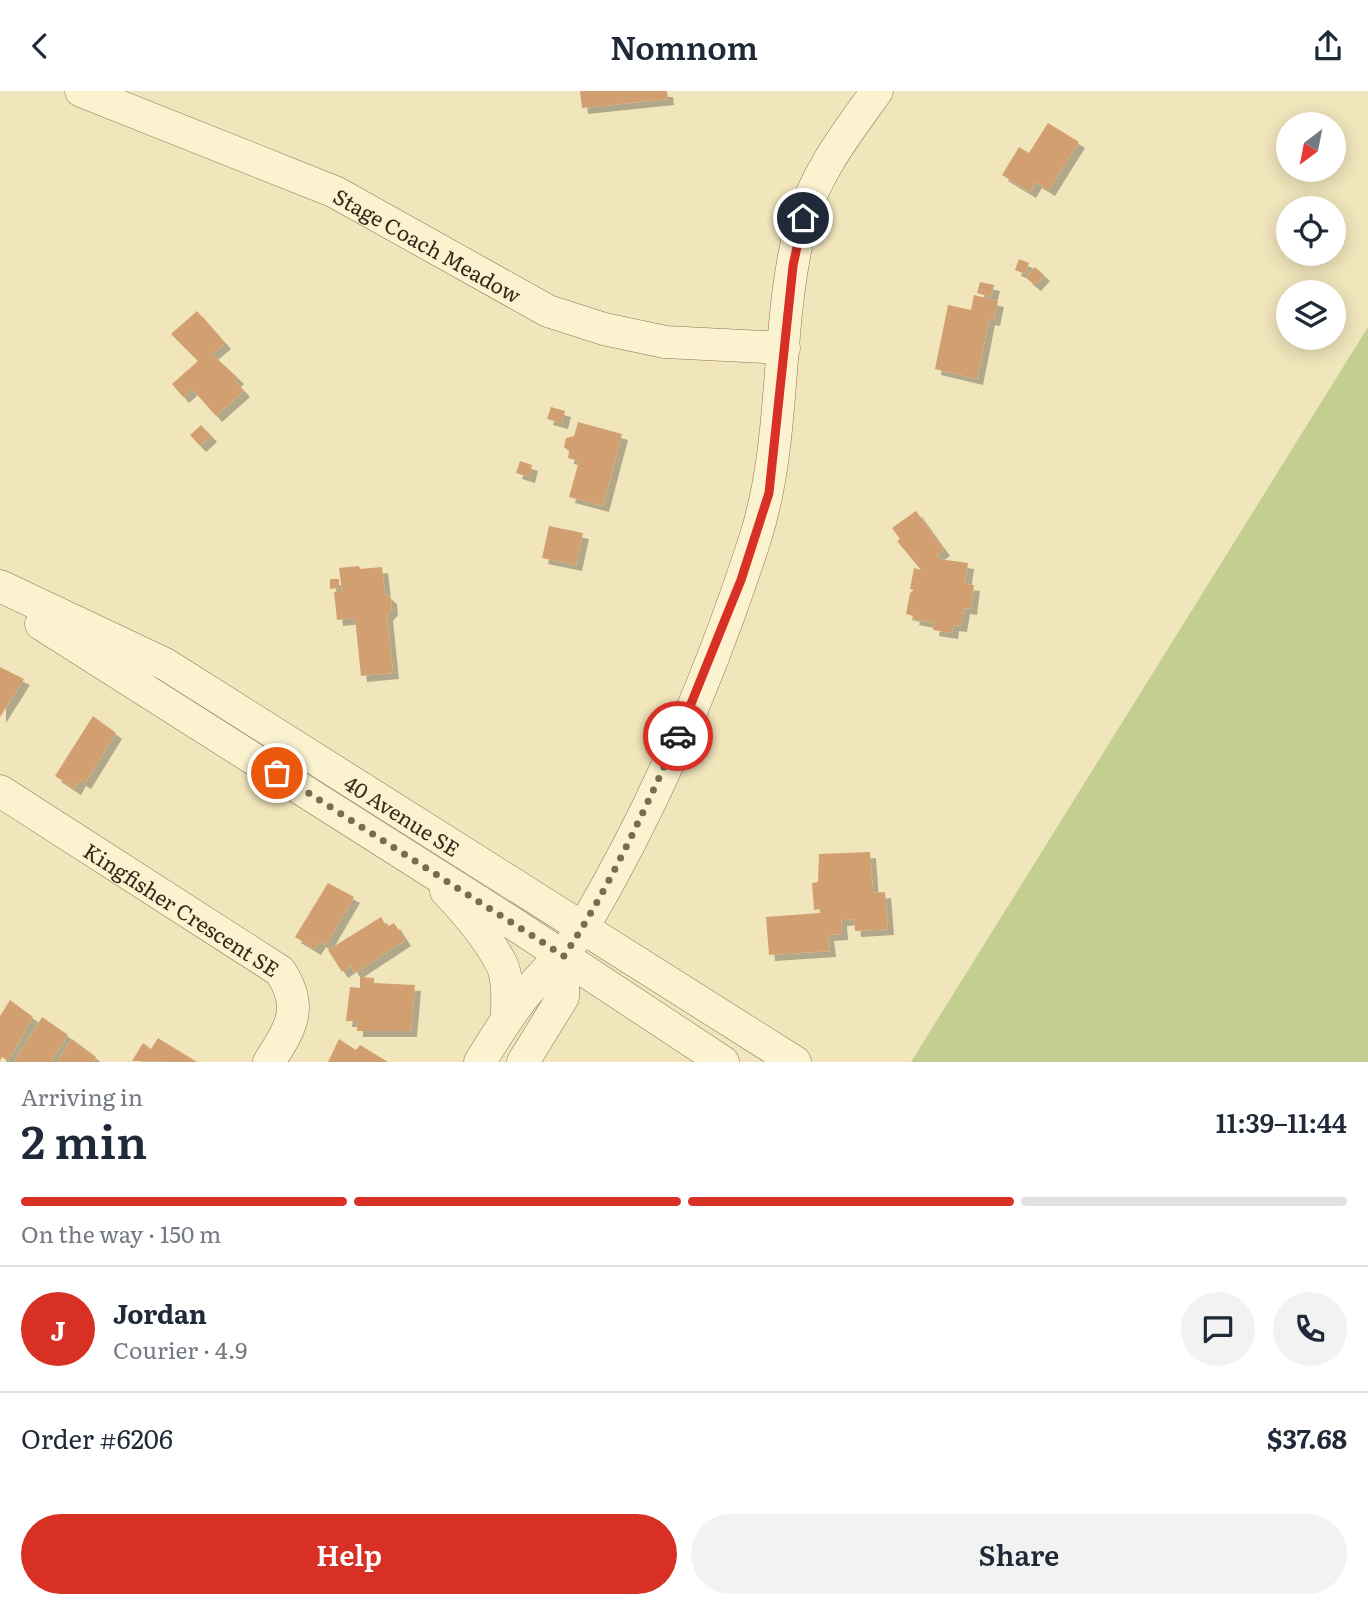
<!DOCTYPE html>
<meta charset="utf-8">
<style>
:root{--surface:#fff;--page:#f2f2f3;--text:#1f2937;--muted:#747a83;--line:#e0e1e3;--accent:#d93025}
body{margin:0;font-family:Literata,serif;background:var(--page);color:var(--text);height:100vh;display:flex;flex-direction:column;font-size:26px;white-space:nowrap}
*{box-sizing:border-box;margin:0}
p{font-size:23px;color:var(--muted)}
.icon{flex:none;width:38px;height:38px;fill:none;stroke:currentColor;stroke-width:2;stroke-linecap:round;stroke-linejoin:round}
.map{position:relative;height:971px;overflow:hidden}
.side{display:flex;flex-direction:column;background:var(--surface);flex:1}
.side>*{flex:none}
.needle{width:46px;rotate:212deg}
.tools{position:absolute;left:1276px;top:21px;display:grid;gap:14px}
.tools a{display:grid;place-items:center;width:70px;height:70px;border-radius:50%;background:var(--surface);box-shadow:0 4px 18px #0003;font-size:35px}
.pin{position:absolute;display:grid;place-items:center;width:60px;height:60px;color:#fff;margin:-30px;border:4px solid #fff;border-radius:50%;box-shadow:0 2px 7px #0007}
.courier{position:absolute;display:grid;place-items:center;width:70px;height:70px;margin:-35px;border:5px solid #d93025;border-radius:50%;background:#fff;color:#222;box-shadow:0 2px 9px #0007}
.head em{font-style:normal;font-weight:600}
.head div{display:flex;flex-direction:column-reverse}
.head{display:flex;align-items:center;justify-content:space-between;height:119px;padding:0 21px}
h1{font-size:46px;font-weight:600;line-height:52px}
.bar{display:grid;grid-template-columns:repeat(4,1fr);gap:10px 7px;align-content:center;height:84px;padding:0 21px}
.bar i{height:9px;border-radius:5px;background:var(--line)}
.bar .on{background:var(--accent)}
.bar p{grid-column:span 4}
.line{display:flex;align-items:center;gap:18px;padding:0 21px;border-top:2px solid var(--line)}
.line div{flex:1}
.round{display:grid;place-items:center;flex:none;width:74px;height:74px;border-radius:37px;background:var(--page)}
.primary-button{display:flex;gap:14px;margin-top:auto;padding:14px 21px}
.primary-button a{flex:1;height:80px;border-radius:42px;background:var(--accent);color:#fff;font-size:28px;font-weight:600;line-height:80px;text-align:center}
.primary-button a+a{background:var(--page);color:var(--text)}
header{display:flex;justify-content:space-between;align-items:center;height:91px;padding:0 21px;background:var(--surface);font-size:32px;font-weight:600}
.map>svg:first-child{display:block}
.green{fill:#c3cf90}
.building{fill:#d2a06f;filter:url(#shadow)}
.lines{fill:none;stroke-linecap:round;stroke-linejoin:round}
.minor-casing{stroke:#897555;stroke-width:33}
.minor{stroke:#fbf2d0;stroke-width:32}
.done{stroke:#786c53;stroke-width:7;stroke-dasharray:0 12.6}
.route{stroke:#d93025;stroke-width:9}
.labels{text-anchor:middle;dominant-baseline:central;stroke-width:7;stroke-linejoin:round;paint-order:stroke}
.street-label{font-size:21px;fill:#372b1b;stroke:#f8efcc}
</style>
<header><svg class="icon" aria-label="back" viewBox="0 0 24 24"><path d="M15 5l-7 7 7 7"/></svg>Nomnom<svg class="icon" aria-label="share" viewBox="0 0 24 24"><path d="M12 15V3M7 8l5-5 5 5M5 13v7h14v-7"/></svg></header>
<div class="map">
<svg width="1368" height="971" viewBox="0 0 1368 971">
<defs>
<filter id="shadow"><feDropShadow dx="6" dy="6" stdDeviation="0" flood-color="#0004"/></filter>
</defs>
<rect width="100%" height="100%" fill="#f1e5bc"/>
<path class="green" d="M 1368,236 L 1368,971 L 911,971 Z"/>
<path class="building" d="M 580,0 L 667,0 L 668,8 L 582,17 Z
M 1048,32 L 1079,51 L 1049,99 L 1036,91 L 1030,101 L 1002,84 L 1019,56 L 1029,62 Z
M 1019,168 L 1029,172 L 1025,183 L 1015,179 Z
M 1035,176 L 1044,184 L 1035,194 L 1026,187 Z
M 980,191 L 994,194 L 991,206 L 977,202 Z
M 974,204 L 998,210 L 994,229 L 989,228 L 977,288 L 935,278 L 948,214 L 971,219 Z
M 197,220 L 225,252 L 212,263 L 238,287 L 235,290 L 244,300 L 216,325 L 192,298 L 183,306 L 172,293 L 198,270 L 171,243 Z
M 551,316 L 565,320 L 562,332 L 547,328 Z
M 578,331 L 622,343 L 603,415 L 569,406 L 579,370 L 568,367 L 569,360 L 564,356 L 566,347 L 574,345 Z
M 201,334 L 211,345 L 200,355 L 190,344 Z
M 520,370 L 532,374 L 529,386 L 516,382 Z
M 916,420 L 944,459 L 937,464 L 939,468 L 968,472 L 965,493 L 974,494 L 971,518 L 964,517 L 961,535 L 953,534 L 952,542 L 933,539 L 934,532 L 913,528 L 914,525 L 906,523 L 910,502 L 914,499 L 910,498 L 914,477 L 921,479 L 897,450 L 900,448 L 892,437 Z
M 549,435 L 583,442 L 576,474 L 542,467 Z
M 359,475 L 360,478 L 382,476 L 385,502 L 391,507 L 392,518 L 387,524 L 393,582 L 361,585 L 355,527 L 337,529 L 334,501 L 342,500 L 339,477 Z
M 330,488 L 339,488 L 339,497 L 330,498 Z
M 0,576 L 24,588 L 0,626 Z
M 93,625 L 116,642 L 85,692 L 80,689 L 75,698 L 55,685 Z
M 870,761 L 873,802 L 885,801 L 888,838 L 855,840 L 854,828 L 841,829 L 842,843 L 828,844 L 830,860 L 769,864 L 766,826 L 820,822 L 820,818 L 814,819 L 812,792 L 818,791 L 819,763 Z
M 328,792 L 354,806 L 326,854 L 320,850 L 315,858 L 295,846 Z
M 381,826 L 387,836 L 394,832 L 405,849 L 355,882 L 351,875 L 342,881 L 328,859 Z
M 360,886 L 374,887 L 374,892 L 415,894 L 411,940 L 357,940 L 357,930 L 346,930 L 350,896 L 360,897 Z
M 10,909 L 33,926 L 8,970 L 2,966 L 0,970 L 0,925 Z
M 42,926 L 68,944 L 51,971 L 14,971 Z
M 158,947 L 197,971 L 132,970 L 143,952 L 151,958 Z
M 72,948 L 96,966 L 93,971 L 57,971 Z
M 339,948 L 356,959 L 360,954 L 388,971 L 328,971 Z"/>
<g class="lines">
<defs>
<g id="minor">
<path id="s1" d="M 81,0 L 335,101 L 548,220 L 604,238 L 665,251 L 784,257"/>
<path id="s2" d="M 0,495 L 165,573 L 795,971"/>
<path d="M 41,533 L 517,835 L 723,971"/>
<path id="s3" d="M 0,700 L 280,880 C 305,917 290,938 269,971"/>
<path d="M 446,800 C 465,820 488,847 501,872 C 509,888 507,909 507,927"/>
<path d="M 480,971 C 494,948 508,925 525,904 C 544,880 567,862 584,835 C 655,714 712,581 755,448 C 788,344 774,234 802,130 C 815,82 849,39 877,0"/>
<path d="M 523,971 L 563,906 L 564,865"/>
</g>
</defs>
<use href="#minor" class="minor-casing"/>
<use href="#minor" class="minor"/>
</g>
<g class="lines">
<path class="done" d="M 277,682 L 564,865 C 610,796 644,720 678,645"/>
<path class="route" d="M 678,645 L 741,489 L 769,402 L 793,175 L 803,127"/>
</g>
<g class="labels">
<g class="street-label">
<text stroke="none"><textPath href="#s1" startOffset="380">Stage Coach Meadow</textPath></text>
<text stroke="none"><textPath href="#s2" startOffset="464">40 Avenue SE</textPath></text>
<text stroke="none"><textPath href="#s3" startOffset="217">Kingfisher Crescent SE</textPath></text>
</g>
</g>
</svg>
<div class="tools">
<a><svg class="needle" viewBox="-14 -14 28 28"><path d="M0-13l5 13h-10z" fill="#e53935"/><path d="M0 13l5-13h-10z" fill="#747a83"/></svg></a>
<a><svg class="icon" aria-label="locate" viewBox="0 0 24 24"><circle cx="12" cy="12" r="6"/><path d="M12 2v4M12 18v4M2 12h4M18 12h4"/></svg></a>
<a><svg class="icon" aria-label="layers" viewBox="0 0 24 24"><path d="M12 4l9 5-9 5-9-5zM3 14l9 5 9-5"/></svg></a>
</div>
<div class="pin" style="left:277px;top:682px;background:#ea580c"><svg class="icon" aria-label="bag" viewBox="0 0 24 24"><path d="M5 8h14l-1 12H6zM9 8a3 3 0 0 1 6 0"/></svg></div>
<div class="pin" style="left:803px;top:127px;background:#1f2937"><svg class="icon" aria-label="home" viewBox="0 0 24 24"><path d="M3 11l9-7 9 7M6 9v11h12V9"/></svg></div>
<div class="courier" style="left:678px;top:645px"><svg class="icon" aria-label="car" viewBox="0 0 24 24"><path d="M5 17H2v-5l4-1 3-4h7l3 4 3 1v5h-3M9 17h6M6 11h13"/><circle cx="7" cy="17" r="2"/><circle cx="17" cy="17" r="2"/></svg></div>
</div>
<section class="side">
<div class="head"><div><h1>2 min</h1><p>Arriving in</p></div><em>11:39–11:44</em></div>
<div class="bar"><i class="on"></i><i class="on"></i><i class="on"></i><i></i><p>On the way · 150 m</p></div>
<div class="line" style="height:126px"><b class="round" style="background:var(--accent);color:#fff">J</b><div><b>Jordan</b><p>Courier · 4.9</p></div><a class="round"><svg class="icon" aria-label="chat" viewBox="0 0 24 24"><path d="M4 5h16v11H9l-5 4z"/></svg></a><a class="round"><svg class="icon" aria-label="phone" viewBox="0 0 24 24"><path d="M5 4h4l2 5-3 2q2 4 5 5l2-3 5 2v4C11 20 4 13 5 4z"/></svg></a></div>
<div class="line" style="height:91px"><div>Order #6206</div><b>$37.68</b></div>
<div class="primary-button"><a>Help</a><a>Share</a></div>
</section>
